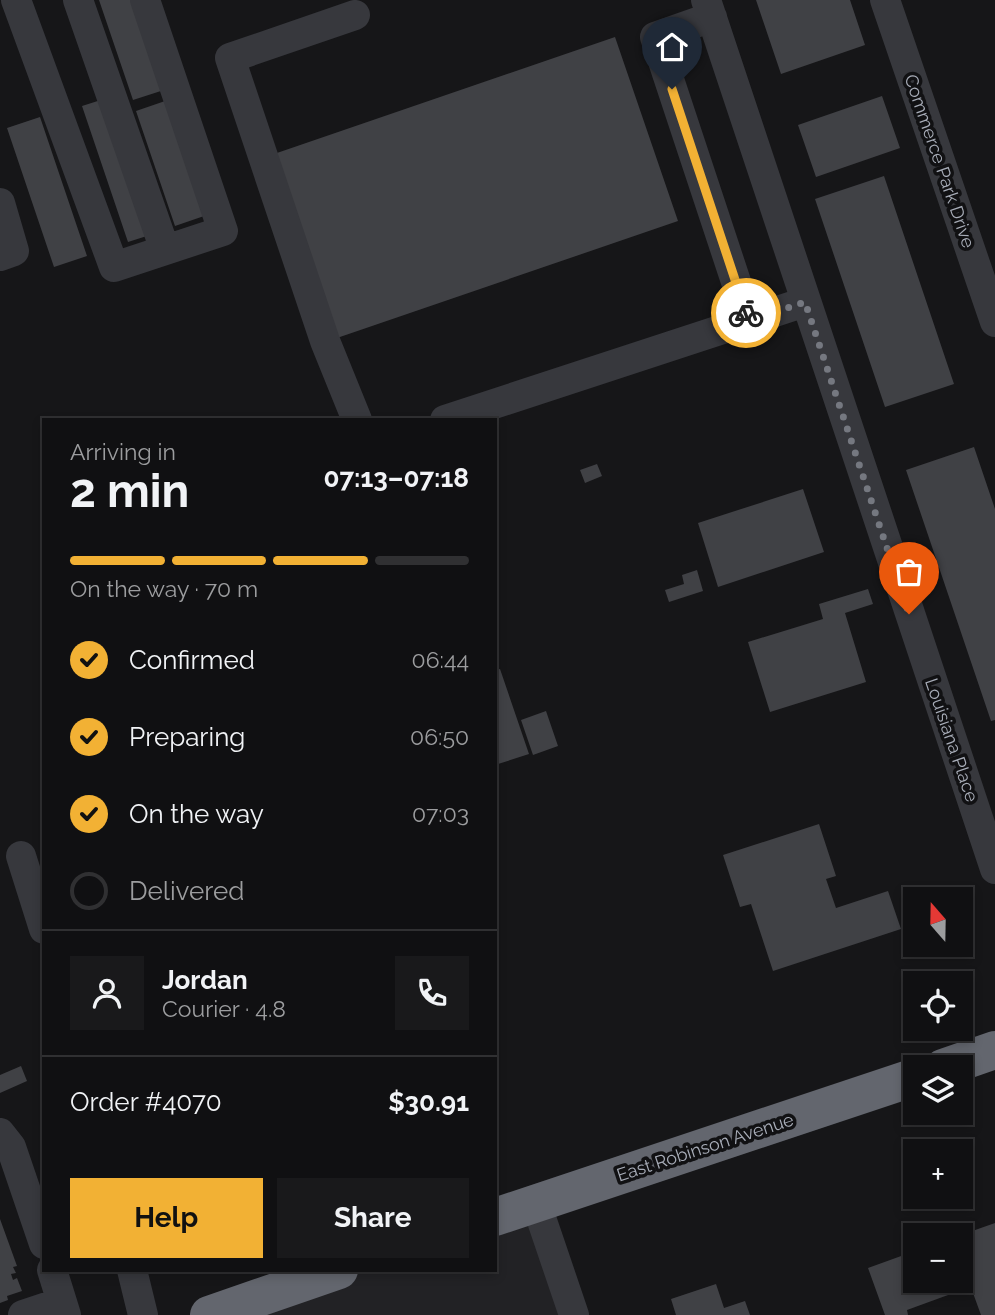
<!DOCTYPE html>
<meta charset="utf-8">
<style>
:root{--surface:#101012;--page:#19191b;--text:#f1f3f6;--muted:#9c9d9f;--line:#303032;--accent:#f2b134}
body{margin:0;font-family:Raleway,sans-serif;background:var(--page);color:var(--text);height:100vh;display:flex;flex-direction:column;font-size:26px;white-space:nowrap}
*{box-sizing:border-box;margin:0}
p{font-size:23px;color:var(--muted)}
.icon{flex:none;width:38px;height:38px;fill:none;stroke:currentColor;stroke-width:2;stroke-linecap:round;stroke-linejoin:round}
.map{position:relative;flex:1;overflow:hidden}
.side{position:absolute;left:42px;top:418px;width:455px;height:854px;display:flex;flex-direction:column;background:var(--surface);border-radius:0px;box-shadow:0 4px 10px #0003,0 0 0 2px var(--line)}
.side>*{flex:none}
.needle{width:46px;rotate:340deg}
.fabs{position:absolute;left:903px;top:887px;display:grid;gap:14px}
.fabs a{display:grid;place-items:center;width:70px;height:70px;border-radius:0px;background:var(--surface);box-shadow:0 4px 10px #0003,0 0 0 2px var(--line);font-size:35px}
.pin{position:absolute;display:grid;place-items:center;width:60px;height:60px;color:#fff;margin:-72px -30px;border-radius:50% 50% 50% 0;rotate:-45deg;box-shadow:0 0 7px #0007}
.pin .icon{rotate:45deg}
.courier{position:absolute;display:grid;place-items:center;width:70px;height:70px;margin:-35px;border:5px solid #f2b134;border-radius:50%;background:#fff;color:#222;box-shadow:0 2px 9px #0007}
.head em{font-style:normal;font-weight:700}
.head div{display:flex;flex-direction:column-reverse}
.head{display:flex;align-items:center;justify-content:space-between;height:119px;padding:0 28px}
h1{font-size:46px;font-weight:700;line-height:52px}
.bar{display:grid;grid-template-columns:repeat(4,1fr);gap:10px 7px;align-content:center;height:84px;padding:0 28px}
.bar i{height:9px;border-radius:5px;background:var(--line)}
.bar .selected{background:var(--accent)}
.bar p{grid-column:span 4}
.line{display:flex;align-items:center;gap:18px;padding:0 28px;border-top:2px solid var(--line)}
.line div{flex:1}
.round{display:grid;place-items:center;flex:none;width:74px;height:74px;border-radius:0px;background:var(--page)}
ol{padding:0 28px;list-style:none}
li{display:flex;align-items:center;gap:21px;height:77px}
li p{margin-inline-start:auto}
li .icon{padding:7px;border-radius:50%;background:var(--accent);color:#111;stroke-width:4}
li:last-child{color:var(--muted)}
li i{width:38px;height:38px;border:4px solid var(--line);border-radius:50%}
.cta{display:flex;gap:14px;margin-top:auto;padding:14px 28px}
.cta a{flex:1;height:80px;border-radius:0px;background:var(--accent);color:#111;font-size:28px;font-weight:700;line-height:80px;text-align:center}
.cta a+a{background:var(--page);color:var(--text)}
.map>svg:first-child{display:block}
.built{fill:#222225}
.building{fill:#404145}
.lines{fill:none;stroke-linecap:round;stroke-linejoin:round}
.minor{stroke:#37383d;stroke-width:30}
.highway{stroke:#63666e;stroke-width:38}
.done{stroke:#757880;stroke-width:7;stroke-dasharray:0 12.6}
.route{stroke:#f2b134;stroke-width:9}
.labels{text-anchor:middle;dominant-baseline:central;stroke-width:7;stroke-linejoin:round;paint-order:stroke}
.street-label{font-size:18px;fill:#a8adb8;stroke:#111113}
</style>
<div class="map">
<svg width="995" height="1315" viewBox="0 0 995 1315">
<rect width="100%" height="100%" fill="#161618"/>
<path class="built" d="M 536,1203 L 574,1315 L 233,1315 L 339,1271 L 495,1270 L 495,1217 Z"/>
<path class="building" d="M 99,0 L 134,0 L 164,90 L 133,100 Z
M 756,0 L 850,0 L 865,45 L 781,74 Z
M 615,37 L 678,221 L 337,338 L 274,154 Z
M 882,96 L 900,148 L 816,177 L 798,125 Z
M 104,99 L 150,235 L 128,242 L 82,106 Z
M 168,100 L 207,215 L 175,226 L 136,111 Z
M 40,117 L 87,256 L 54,267 L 7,128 Z
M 884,176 L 954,384 L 885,407 L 815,199 Z
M 974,447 L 995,509 L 995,720 L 991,721 L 906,470 Z
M 597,464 L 602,476 L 585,483 L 580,470 Z
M 803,489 L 824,552 L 718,587 L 698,523 Z
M 697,570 L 703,591 L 669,602 L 665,590 L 684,584 L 682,575 Z
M 868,589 L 873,604 L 845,613 L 866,682 L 770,712 L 748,642 L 823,619 L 819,604 Z
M 500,669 L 529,754 L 495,765 L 495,670 Z
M 546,711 L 558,746 L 533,755 L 521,720 Z
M 819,824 L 836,876 L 826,879 L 836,908 L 888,891 L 901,929 L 773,971 L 751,904 L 740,907 L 723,855 Z
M 21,1066 L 27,1081 L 0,1093 L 0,1075 Z
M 0,1219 L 17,1266 L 13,1267 L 16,1273 L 11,1274 L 13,1280 L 17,1278 L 22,1291 L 7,1296 L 8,1300 L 0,1303 Z
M 995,1223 L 995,1315 L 981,1315 L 969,1282 L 957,1286 L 959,1291 L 907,1310 L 908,1315 L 885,1315 L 868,1268 L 915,1251 L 915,1281 L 961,1281 L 961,1235 Z
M 716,1284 L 724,1308 L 745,1301 L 750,1315 L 676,1315 L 671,1299 Z"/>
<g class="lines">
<path class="minor" d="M 16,0 L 114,267 L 223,231 L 145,0
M 78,0 L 165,250
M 706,0 L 995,869
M 885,0 L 995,322
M 355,15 L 230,58 L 325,341 L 357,420
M 712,17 L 655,37 L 749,321
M 0,203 L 14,251 L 0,256
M 445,420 L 805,302
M 21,856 L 44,929
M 0,1133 L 11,1147 L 44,1244
M 536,1203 L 574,1315
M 52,1270 L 66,1315
M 132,1270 L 143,1315
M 23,1315 L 62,1302"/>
<path class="highway" d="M 943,1068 L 995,1050
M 495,1217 L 915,1077
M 209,1315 L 339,1270"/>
</g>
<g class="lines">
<path class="done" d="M 746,313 L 749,321 L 805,302 L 909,614"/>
<path class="route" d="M 672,89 L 746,313"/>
</g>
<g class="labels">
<g class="street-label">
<text transform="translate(940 161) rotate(71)">Commerce Park Drive</text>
<text transform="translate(952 740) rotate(71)">Louisiana Place</text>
<text transform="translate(705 1147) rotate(-18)">East Robinson Avenue</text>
</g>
</g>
</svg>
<div class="fabs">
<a><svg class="needle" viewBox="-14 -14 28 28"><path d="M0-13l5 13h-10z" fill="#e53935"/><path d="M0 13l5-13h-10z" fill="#9c9d9f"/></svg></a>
<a><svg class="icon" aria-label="locate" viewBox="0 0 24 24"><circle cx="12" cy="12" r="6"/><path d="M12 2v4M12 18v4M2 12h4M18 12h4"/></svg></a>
<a><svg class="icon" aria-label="layers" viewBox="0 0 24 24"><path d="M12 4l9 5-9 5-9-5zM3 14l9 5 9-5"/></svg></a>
<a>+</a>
<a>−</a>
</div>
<div class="pin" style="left:909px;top:614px;background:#ea580c"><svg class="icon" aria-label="bag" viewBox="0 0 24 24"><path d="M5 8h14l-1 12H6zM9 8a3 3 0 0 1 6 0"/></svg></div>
<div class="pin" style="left:672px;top:89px;background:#1f2937"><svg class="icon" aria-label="home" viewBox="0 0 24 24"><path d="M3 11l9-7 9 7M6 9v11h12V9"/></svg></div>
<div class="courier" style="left:746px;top:313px"><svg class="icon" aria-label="bike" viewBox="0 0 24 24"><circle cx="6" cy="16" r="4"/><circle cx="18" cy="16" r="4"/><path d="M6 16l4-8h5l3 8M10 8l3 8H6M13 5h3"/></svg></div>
<section class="side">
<div class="head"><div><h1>2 min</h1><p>Arriving in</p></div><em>07:13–07:18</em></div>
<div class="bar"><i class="selected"></i><i class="selected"></i><i class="selected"></i><i></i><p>On the way · 70 m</p></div>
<ol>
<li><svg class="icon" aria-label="check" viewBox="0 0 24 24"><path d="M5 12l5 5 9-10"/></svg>Confirmed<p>06:44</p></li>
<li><svg class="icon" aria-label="check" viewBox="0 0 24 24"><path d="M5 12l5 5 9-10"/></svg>Preparing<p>06:50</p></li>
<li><svg class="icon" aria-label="check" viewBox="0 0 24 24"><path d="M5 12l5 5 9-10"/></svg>On the way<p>07:03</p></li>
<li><i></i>Delivered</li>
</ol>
<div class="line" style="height:126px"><a class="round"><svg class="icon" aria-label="person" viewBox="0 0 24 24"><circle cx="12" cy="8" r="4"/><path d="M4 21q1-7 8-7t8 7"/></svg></a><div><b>Jordan</b><p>Courier · 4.8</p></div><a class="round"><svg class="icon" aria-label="phone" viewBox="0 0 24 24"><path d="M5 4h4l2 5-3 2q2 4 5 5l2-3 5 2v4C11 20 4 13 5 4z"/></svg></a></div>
<div class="line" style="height:91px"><div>Order #4070</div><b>$30.91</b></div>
<div class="cta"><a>Help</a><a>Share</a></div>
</section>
</div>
